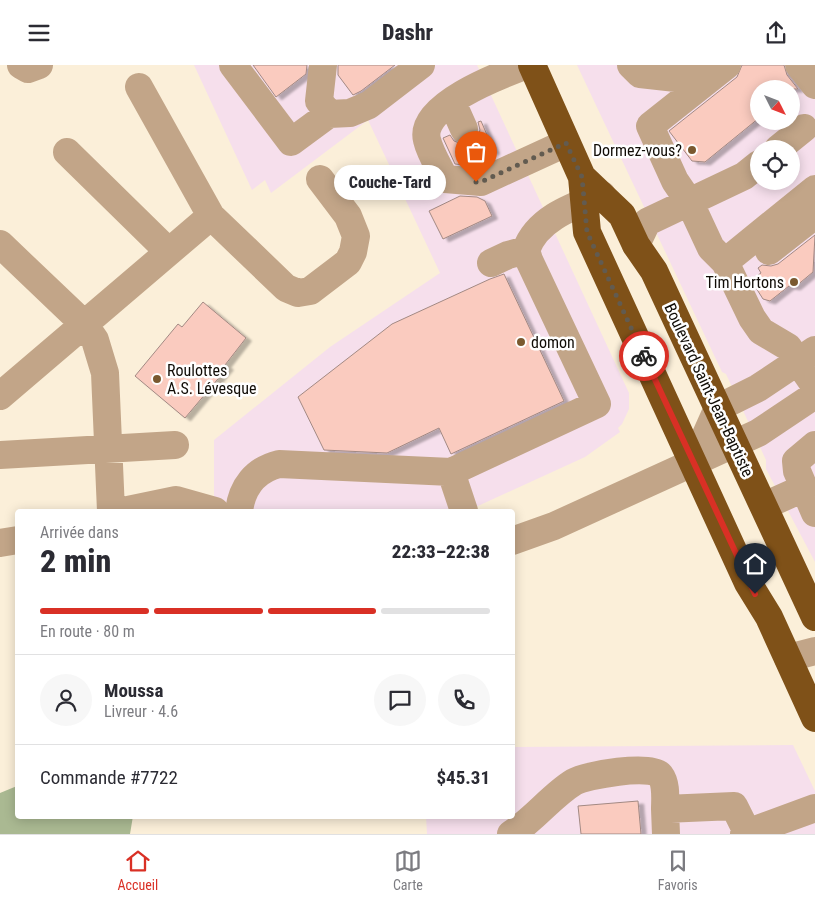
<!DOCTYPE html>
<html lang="fr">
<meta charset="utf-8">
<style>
:root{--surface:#fff;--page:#f7f7f7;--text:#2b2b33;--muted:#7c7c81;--line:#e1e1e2;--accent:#d93025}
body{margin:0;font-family:"Roboto Condensed",sans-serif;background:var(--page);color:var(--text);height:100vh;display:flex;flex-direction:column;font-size:19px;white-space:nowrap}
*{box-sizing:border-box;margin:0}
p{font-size:16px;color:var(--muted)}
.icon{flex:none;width:28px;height:28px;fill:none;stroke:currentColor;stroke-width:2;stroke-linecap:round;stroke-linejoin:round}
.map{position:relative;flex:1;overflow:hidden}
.side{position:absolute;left:15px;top:444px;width:500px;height:310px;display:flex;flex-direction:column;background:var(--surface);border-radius:5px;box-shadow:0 2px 12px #0003}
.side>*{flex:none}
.needle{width:32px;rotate:132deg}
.controls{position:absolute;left:750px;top:15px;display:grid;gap:10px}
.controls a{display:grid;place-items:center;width:50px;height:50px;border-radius:50%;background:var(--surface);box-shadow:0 2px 12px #0003;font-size:25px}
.pin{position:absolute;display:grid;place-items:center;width:42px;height:42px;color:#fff;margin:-51px -21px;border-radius:50% 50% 50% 0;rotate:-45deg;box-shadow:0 0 5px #0007}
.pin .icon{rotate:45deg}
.courier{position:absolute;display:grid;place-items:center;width:50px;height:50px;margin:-25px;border:4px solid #d93025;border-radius:50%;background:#fff;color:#222;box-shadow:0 1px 6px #0007}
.bubble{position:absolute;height:35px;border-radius:18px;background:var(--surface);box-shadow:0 2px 12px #0003;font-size:16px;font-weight:800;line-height:35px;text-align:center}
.summary em{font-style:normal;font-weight:800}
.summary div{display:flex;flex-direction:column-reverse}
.summary{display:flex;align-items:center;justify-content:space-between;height:85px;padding:0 25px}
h1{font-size:32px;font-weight:800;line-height:38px}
.bar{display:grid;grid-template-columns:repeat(4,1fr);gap:8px 5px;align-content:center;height:60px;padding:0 25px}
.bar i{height:6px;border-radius:4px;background:var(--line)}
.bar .active{background:var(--accent)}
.bar p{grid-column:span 4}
.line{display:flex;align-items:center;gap:12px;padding:0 25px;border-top:1px solid var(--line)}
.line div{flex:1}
.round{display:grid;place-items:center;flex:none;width:52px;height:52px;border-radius:26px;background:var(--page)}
header{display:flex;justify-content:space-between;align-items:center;height:65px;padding:0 25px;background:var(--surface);font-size:22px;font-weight:800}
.tab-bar{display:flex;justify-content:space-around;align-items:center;height:70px;border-top:1px solid var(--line);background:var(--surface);font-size:14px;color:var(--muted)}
.tab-bar a{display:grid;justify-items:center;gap:2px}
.tab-bar .active{color:var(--accent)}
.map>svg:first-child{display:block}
.commercial{fill:#f6dfec;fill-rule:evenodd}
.forest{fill:#aab992}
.building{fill:#facbbf;stroke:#a28983;filter:url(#shadow)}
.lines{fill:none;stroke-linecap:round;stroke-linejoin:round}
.minor{stroke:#c2a588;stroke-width:28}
.highway{stroke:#7f5118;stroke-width:28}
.done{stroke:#625b50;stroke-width:5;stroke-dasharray:0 9}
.route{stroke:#d93025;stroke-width:6}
.poi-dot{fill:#7a592f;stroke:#fff;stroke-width:2}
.labels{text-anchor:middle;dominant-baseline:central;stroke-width:5;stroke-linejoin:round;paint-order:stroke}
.poi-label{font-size:16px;fill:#100c06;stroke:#fff;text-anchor:end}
.street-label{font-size:16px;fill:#100c06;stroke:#fff}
</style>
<header><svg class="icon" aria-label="menu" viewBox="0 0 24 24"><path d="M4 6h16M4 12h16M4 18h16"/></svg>Dashr<svg class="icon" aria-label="share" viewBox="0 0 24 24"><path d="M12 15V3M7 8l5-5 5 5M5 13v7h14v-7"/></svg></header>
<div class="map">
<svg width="815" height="769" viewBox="0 0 815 769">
<defs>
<filter id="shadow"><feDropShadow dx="5.5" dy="3" stdDeviation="1" flood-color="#0004"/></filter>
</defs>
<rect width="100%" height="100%" fill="#fbefd9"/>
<path class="commercial" d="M 194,0 L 477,0 L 629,328 L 629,344 L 622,359 L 618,363 L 620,367 L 585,392 L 467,446 L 214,446 L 214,375 L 330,282 L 440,208 L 368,55 L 271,128 L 265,115 L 252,125 Z
M 577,0 L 815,0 L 815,497 L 766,404 L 766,395 L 726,309 L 722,307 ZM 759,24 L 791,24 L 791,56 L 759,56 ZM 759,84 L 791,84 L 791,116 L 759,116 Z
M 793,680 L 815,726 L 815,769 L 427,769 L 426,751 L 512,751 L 513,682 Z"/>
<path class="forest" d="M 17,721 L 18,751 L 133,751 L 130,769 L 0,769 L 0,728 Z"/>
<path class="building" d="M 253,0 L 307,0 L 306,9 L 276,32 Z
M 338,0 L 395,0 L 361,26 L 353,30 L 338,10 Z
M 742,0 L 784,0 L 787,10 L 798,24 L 759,24 L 759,53 L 705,97 L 692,96 L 669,66 L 737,12 Z
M 481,56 L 494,86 L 492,87 L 488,81 L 480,78 L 472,78 L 466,83 L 463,91 L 464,100 L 455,99 L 443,73 L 450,70 L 454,76 L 462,79 L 471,78 L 477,73 L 480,65 L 478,57 Z
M 460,131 L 477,132 L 485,136 L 492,151 L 443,174 L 429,146 Z
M 815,170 L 813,207 L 795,222 L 789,221 L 770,236 L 763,234 L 751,215 L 761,208 L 758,203 L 762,200 L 771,201 L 778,199 Z
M 504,209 L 564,336 L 451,389 L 439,363 L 387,388 L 324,385 L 298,332 L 392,259 L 490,214 Z
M 203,237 L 246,273 L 225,300 L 228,302 L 185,353 L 135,311 L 178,259 L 182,262 Z
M 638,736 L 641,769 L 581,769 L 578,741 Z"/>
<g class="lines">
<path class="minor" d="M 21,0 L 28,4 L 39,0
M 233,0 L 291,77 L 329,49 L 350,48 L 369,40 L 421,0
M 323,0 L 319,36 L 329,49
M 527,0 C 503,9 418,40 427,75 C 430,88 439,102 445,114 L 481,117 L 566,78
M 631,0 L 640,9 L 676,13 L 692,0
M 727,0 L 650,61 L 675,116 L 690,138 L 711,183 L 725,197 L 752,253 L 761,266 L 788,282 L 815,321
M 799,0 L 815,20
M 139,22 L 211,151
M 452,37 L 464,64
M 778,84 L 804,63
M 67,87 L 169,187
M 478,93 L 487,114
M 0,179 L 84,259 L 95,275 L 105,308 L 111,446
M 636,180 L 647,157 L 744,111 L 759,99
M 769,186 L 815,150
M 725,197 L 815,124
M 491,198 L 508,190 L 526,185
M 0,331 L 211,151 L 286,223 L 298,228 L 310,226 L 348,197 L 353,187 L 356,171 L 348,151 L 320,114
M 815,380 L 796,396 L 797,406 L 815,448
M 0,390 L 175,380
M 693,399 L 718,343 L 758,323 L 815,285
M 764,441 L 804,423
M 123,446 L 176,435 L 215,446
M 239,446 C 242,422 255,405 279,399 L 451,407
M 464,446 L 451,407 L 597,339 L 529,195 L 526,185 C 537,153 574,141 602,130
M 512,476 L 554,461 L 758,368 L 815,330
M 0,478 L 18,475
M 788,593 L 815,586
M 511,769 C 535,754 551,731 574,717 C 586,710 651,699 660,710 C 667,719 665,734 665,744
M 666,769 L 665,744 L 734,741 L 747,767
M 744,769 L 815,743"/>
<path class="highway" d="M 532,0 L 582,112 L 587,167 L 748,518 L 769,552 L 815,653
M 582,112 L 622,150 L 636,180 L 654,206 L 815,552"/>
</g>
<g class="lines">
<path class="done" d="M 476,117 L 481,117 L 566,78 L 582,112 L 587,167 L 644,291"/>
<path class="route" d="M 644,291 L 755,529"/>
</g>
<g class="poi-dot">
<circle cx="692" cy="85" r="5"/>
<circle cx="794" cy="217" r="5"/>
<circle cx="521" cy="277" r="5"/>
<circle cx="157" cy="314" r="5"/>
</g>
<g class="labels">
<g class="poi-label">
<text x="682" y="85">Dormez-vous?</text>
<text x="784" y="217">Tim Hortons</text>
<text x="531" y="277" text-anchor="start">domon</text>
<text x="167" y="305" text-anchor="start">Roulottes<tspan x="167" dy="18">A.S. Lévesque</tspan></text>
</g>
<g class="street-label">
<text transform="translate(709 325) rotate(65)">Boulevard Saint-Jean-Baptiste</text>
</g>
</g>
</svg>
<div class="controls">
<a><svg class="needle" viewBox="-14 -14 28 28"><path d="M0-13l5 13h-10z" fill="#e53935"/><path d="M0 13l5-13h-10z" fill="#7c7c81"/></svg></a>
<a><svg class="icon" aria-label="locate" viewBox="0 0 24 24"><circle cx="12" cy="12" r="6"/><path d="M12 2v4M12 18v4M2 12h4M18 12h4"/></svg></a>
</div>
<div class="pin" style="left:476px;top:117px;background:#ea580c"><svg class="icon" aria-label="bag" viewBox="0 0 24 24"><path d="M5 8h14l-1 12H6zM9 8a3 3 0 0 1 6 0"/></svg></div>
<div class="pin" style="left:755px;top:529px;background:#1f2937"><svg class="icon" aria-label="home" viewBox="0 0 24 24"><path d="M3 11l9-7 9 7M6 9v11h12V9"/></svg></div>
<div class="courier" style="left:644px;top:291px"><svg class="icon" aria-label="bike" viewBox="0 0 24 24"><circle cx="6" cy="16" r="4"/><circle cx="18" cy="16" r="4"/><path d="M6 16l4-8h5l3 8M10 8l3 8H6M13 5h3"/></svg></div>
<div class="bubble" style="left:334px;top:100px;width:112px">Couche-Tard</div>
<section class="side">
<div class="summary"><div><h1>2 min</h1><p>Arrivée dans</p></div><em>22:33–22:38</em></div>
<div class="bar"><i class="active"></i><i class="active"></i><i class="active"></i><i></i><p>En route · 80 m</p></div>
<div class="line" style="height:90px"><a class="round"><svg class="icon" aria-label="person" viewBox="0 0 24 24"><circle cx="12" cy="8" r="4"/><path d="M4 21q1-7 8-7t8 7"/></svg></a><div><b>Moussa</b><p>Livreur · 4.6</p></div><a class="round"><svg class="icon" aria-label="chat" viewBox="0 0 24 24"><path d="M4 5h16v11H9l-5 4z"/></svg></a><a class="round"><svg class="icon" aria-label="phone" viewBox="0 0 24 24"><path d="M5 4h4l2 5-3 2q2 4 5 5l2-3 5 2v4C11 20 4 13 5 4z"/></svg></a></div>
<div class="line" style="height:65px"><div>Commande #7722</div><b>$45.31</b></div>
</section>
</div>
<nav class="tab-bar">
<a class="active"><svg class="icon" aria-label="home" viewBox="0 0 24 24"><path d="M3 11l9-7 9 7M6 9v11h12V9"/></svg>Accueil</a>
<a><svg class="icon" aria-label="map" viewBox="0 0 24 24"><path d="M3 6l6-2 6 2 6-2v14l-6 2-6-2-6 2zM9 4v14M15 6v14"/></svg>Carte</a>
<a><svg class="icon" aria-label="saved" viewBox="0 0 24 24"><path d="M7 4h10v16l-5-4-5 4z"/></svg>Favoris</a>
</nav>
